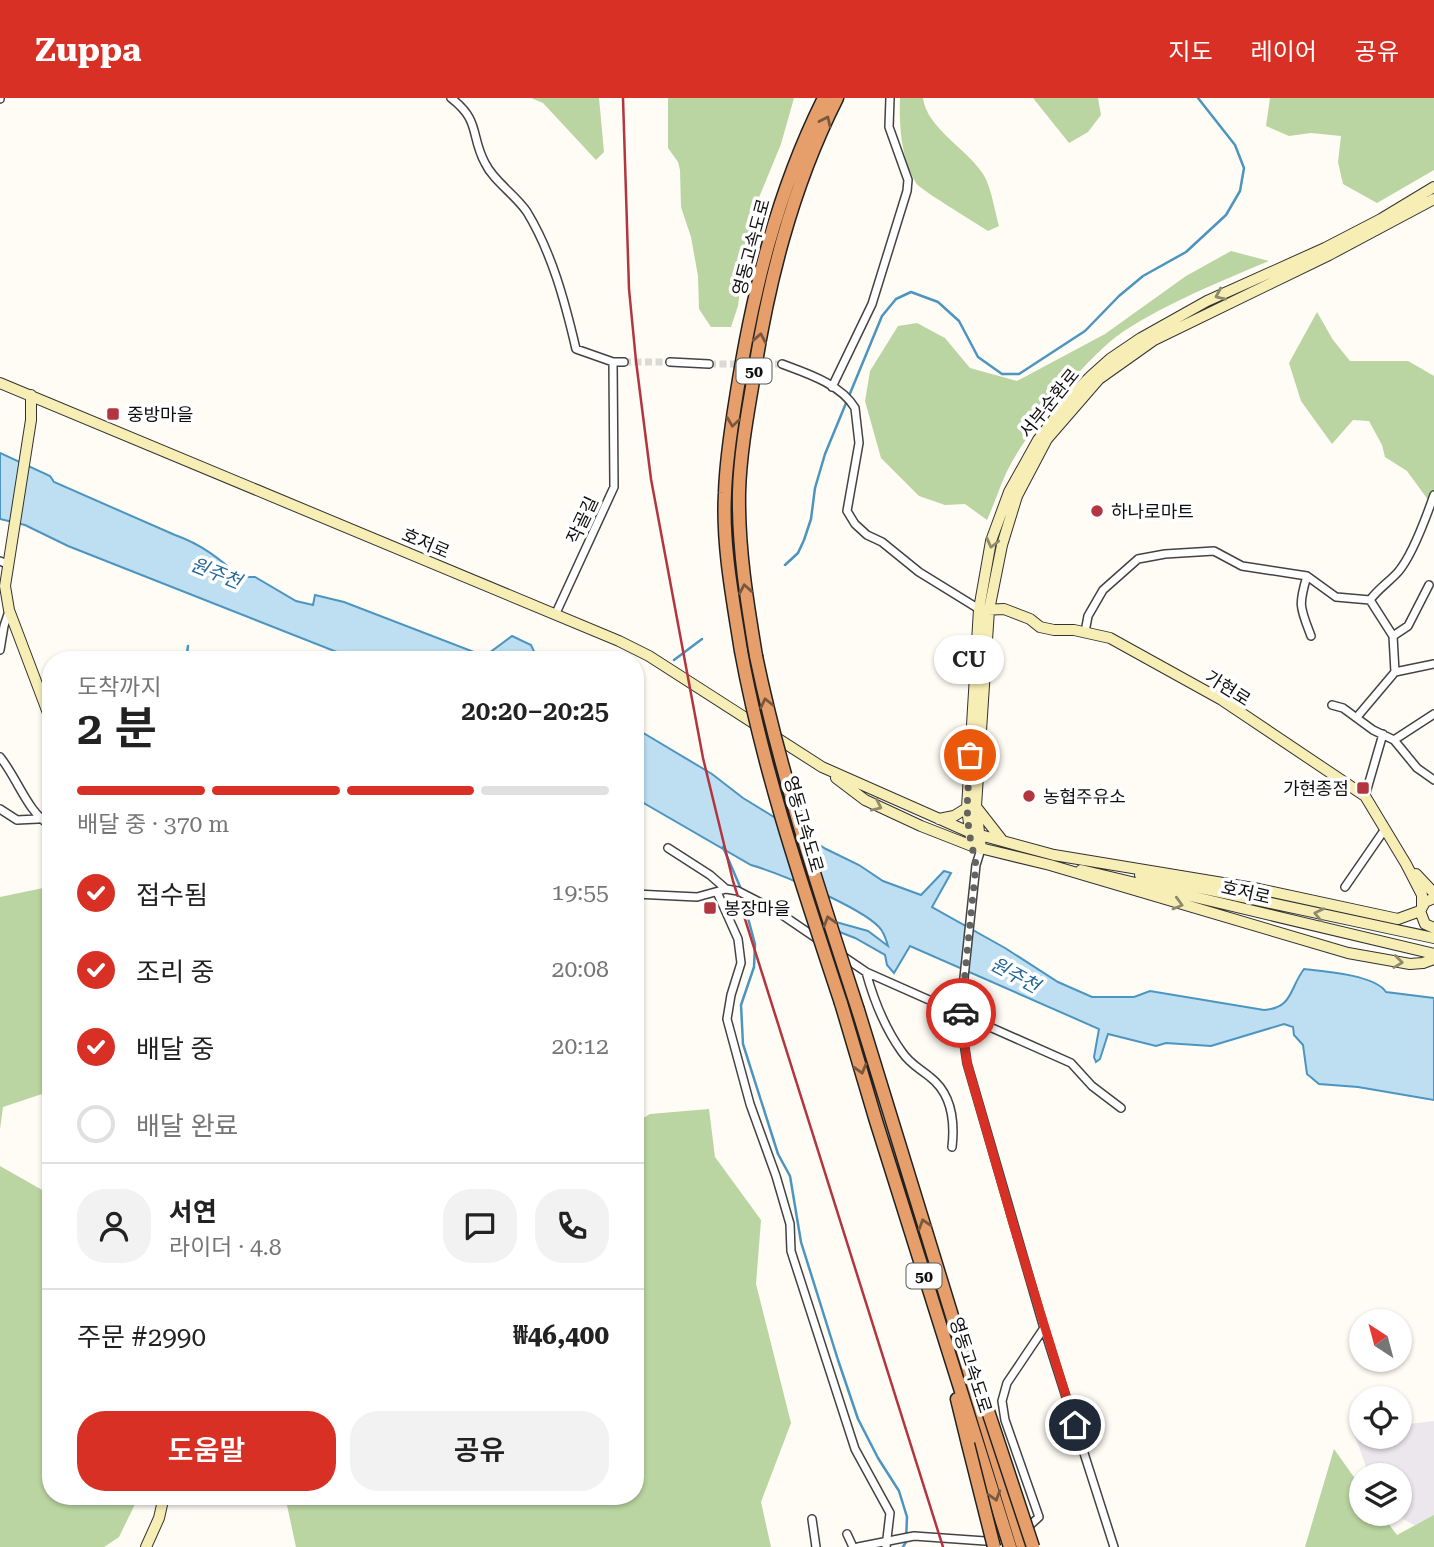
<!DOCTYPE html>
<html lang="ko">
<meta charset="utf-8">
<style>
:root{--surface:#fff;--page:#f2f2f2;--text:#222;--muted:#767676;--line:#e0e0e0;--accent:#d93025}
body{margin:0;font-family:"Roboto Serif","Noto Sans KR",serif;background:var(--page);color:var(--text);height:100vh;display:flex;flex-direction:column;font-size:26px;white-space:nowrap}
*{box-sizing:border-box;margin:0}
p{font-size:23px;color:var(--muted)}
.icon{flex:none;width:38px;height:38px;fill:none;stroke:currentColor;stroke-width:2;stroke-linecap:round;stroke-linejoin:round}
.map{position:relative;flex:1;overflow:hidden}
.sheet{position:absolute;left:42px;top:553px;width:602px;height:854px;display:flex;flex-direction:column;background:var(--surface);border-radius:28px;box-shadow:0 2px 5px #0004}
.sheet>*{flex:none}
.needle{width:46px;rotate:324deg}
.fabs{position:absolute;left:1349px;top:1211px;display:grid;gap:14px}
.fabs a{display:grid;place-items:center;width:63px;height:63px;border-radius:50%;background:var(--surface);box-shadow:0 2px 5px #0004;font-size:35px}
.pin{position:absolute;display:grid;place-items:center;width:60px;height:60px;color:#fff;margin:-30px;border:4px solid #fff;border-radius:50%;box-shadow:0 2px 7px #0007}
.courier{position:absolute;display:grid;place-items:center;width:70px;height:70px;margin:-35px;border:5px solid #d93025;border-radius:50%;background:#fff;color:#222;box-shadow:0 2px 9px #0007}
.bubble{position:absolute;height:49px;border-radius:24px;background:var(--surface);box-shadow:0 2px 5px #0004;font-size:23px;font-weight:600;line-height:49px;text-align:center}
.headline em{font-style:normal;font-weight:600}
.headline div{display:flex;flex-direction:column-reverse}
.headline{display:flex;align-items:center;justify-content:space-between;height:119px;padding:0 35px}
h1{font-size:46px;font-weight:600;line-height:52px}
.bar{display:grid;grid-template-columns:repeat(4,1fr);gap:10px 7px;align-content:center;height:84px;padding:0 35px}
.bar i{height:9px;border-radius:5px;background:var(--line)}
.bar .selected{background:var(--accent)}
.bar p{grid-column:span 4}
.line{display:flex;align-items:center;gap:18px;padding:0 35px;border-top:2px solid var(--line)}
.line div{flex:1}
.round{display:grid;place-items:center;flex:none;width:74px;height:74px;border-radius:28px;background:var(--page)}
ol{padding:0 35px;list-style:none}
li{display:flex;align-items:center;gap:21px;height:77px}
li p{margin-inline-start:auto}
li .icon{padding:7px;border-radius:50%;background:var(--accent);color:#fff;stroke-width:4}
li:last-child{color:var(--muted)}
li i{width:38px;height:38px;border:4px solid var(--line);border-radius:50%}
.button{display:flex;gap:14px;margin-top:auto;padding:14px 35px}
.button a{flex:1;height:80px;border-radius:28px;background:var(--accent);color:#fff;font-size:28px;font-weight:600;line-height:80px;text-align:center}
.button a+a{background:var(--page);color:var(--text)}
header{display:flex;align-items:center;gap:42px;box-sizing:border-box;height:98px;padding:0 35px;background:var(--accent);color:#fff}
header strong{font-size:33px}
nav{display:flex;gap:38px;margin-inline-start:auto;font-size:24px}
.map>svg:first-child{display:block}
.industrial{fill:#ece6ed}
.forest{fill:#bad5a1}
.water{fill:#bedff1;stroke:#4c95c0;stroke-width:2}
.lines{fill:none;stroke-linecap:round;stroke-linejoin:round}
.stream{stroke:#4c95c0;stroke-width:2.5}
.street-tunnel{stroke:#dad9d2;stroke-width:7;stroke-dasharray:7 3.5;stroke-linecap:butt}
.street-casing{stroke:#434343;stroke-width:10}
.secondary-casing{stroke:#323232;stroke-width:12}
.highway-casing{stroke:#212121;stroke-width:15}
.street{stroke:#fff;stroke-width:7}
.secondary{stroke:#f7eeb6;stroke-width:10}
.highway{stroke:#e69f6a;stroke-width:12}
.rail{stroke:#b3353f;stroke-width:2.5}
.highway-bridge-casing{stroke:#212121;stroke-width:15;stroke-linecap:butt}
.highway-bridge{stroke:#e69f6a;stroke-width:12}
.oneway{stroke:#7b583d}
.oneway2{stroke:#8f8a6b}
.done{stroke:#636360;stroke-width:7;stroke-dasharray:0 12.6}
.route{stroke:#d93025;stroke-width:9}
.poi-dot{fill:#b3353f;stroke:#fff;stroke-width:2.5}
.labels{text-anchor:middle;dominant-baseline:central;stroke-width:7;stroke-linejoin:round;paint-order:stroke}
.shield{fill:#fff;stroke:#585858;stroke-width:2}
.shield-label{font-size:16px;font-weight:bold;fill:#101010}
.street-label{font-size:18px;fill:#101010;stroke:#fff}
.poi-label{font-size:18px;fill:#101010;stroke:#fff;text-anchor:start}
.water-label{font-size:19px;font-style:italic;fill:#256896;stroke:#fff}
</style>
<header>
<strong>Zuppa</strong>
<nav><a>지도</a><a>레이어</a><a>공유</a></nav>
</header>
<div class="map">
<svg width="1434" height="1449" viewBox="0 0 1434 1449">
<rect width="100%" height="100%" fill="#fefcf4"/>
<path class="industrial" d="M 1434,1323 L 1434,1428 L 1416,1428 L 1394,1416 L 1400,1416 L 1400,1377 L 1369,1377 L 1353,1332 L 1361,1331 L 1362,1339 L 1400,1339 L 1400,1327 Z"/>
<path class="forest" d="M 531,0 L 599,0 L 604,54 L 596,62 L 543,5 Z
M 668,0 L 794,0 L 781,46 L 753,114 L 744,157 L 738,208 L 731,229 L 711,229 L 699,211 L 698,178 L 691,139 L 681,109 L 680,72 L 678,64 L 668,50 Z
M 900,0 L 923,0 C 926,29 968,52 983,76 C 991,88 995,114 999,128 L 988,133 C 978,126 919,91 916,85 C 901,61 899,27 900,0 Z
M 1033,0 L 1098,0 L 1101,17 L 1088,34 L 1069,45 Z
M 1270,0 L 1434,0 L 1434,72 L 1377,105 L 1343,86 L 1338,64 L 1341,38 L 1311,35 L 1289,38 L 1266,28 Z
M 1231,153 L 1269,163 C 1219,184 1169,204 1124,233 C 1088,257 1035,324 1013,362 C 1002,381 996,402 987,422 L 965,406 L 945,407 L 919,398 L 881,360 L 865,303 L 870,273 L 898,228 L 917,225 L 945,240 L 970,270 L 1017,283 L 1105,236 L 1186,178 Z
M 1317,214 L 1333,242 L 1350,263 L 1408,263 L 1434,278 L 1434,410 L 1407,373 L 1385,359 L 1382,347 L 1369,323 L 1353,322 L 1332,346 L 1301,303 L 1289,265 Z
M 48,789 L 51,796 L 51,993 L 3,1009 L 0,1031 L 0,799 Z
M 709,1011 L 715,1059 L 761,1122 L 756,1186 L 791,1325 L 761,1404 L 771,1449 L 296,1449 L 285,1398 L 635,1398 L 635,1025 L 650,1016 Z
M 0,1068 L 51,1097 L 51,1398 L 139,1398 L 119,1439 L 104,1449 L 0,1449 Z
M 1334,1351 L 1361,1389 L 1362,1416 L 1381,1416 L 1397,1437 L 1434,1417 L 1434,1449 L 1305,1449 Z"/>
<path class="water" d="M 0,355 L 50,378 L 54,384 L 175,437 C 201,446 220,461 240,479 L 255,479 L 296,503 L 313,507 L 315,497 L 344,504 L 479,556 L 489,555 L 512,538 L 531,547 L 538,562 L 357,562 L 68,448 L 25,427 L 0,421 Z
M 635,630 L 712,676 L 743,700 L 826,751 L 859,767 L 883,783 L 921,797 L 944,773 L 951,775 L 932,809 L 1005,850 L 1058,884 L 1092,899 L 1134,899 L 1150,893 L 1264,912 C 1293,910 1289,891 1304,871 C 1323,873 1375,877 1386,894 L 1434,900 L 1434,1002 L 1358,989 L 1319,986 L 1307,976 L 1303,947 L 1294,937 L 1293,929 L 1284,926 L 1211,948 L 1166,945 L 1156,948 L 1108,936 L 1100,961 L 1096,964 L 1094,959 L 1099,931 L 910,848 L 894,875 L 887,867 L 885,857 L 855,840 L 814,824 L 836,824 L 868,833 L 888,848 C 886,841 884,834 879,829 C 860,809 779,775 751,767 L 635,700 Z"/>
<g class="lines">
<path class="stream" d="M 785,467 L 798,455 L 804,442 L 811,421 L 815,390 L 825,356 L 882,218 L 896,201 L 911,194 L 938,204 L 959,223 L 978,259 L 1002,276 L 1019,276 L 1085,233 L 1119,198 L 1143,178 L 1186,154 L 1226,117 L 1240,93 L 1244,70 L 1235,47 L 1198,0
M 186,562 L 188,548
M 674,562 L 702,541
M 635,613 L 639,605
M 723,749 L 741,791
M 742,798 L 755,846 L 754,869 L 741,907 L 743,946 L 778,1056 L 790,1078 L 801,1144 L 838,1262 L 858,1321 L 878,1360 L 899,1393 L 907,1419 L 906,1444 L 903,1449"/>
<path class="street-tunnel" d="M 624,264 L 670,264
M 709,266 L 742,266
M 754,266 L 782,266"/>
<defs>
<path id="street" d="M 451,0 C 481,23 470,37 485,65 C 494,84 515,96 527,114 C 552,155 565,204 576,251 L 613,264
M 0,1 L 0,0
M 670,264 L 709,266
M 782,266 C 806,275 841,286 855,310 L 859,345 L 847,413 L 855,426 L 867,437 L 882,444 L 919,474 L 979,511
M 832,289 L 872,206 L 907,93 L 908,82 L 889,29 L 890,0
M 0,463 L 7,466
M 1307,478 C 1298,508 1300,509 1311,538
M 1370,502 C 1378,491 1389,484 1398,474 C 1412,458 1427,417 1434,397
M 556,515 L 614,389 L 613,264 L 624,264
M 1085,534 L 1088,518 L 1103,492 L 1138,461 L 1165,456 L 1214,453 L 1242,468 L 1307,478 L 1336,499 L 1370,502 L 1393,538 L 1395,574
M 1393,538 L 1408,528 L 1429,487
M 0,552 L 4,528 L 9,513
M 1395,574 L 1434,566
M 1332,607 L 1343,610 L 1373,632 L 1394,642 L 1417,670 L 1434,682
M 1357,619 L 1395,574
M 1394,642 L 1434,616
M 0,659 C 18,681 27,714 51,728
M 1365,698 L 1383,636
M 0,711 L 17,722 L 38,721
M 668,750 L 710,777 L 726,791
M 981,751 L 976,767 L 960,917 L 967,965 L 1044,1230 L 1114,1449
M 1345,789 L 1385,731
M 717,794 L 738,841 L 741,865 L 731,897 L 727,921 L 750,1006 L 776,1078 L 790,1126 L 791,1153 L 855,1351 L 890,1415 L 886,1449
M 635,796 L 697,799 L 726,791 L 738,793 L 775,812 L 866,874 L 1071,965 L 1092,988 L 1121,1010
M 866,874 C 874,903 884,929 902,954 C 911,967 918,969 930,979 C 952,996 955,1023 952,1049
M 812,1421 L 816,1449
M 1028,1429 L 1039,1419 L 1005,1322 L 1002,1303 L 1007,1285 L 1044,1230
M 847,1436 L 853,1449
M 858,1449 L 914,1438 L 985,1443"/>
<path id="secondary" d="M 0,285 L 619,543 L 649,558 L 822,669 L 969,734 L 1054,757 L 1259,791 L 1398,821 L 1420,813
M 31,297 L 31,322 L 5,488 L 9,512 L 51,623
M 983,512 L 1004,511 L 1030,521 L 1040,529 L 1054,532 L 1074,532 L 1110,540 L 1222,602 L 1365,698 L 1406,766 L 1422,797 L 1422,808
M 836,680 L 865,702 L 921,728 L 972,748 L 1050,767 L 1348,855 L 1410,866 L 1423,865 L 1434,861
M 977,710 L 1002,742
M 939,721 L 954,718 L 967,710
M 972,748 L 967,710 L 979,511 L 991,443 L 1009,394 L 1038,342 L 1073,296 L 1091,278 L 1110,261 L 1141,240 L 1207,203 L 1325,150 L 1381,121 L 1434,89
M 981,751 L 976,708 L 989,512 L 1002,447 L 1017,398 L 1047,341 L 1099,281 L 1154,242 L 1329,157 L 1434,101
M 1081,772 L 1434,856
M 1416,776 L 1434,795
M 1140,777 L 1434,840
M 1434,800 L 1425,804 L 1420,813 L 1425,826 L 1434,830
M 146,1449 L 159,1420 L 164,1398"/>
<path id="highway" d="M 741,553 C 733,502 722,446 725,395 C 726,363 731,331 736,300 C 752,196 777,94 824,0
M 756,558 C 747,504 738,450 739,394 C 740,359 746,324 752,289 C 767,189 791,91 837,0
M 841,905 L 876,1023 L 1010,1449
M 858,912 L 1023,1449
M 957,1301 L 968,1346"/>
</defs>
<use href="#street" class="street-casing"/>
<use href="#secondary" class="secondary-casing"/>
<use href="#highway" class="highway-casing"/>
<use href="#street" class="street"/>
<use href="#secondary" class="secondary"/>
<use href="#highway" class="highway"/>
<path class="rail" d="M 623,0 L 629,191 L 636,263 L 651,381 L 703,660 L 733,783 L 943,1449"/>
<defs>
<path id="highway-bridge" d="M 741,553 C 763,673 803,790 841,905
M 756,558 C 781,678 820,795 858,912
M 986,1307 L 1033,1449
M 968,1346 L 994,1449"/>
</defs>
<use href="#highway-bridge" class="highway-bridge-casing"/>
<use href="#highway-bridge" class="highway-bridge"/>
</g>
<defs><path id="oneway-chevron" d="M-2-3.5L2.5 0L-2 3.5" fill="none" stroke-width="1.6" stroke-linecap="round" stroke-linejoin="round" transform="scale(1.75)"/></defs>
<g class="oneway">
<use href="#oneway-chevron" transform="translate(826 23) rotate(-65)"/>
<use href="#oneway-chevron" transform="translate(760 240) rotate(-80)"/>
<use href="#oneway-chevron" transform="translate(733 324) rotate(98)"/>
<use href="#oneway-chevron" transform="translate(745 491) rotate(-100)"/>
<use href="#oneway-chevron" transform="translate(766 605) rotate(-103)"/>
<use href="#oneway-chevron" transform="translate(829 823) rotate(-107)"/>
<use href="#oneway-chevron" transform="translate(861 971) rotate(74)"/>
<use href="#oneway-chevron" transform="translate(924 1126) rotate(-107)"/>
<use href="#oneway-chevron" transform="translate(995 1398) rotate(73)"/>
</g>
<g class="oneway2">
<use href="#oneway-chevron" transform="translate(1220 197) rotate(156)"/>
<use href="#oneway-chevron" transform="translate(992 445) rotate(104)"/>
<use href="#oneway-chevron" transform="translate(877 708) rotate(25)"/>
<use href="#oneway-chevron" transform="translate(1178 806) rotate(16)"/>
<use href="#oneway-chevron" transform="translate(1319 816) rotate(-168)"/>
<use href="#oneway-chevron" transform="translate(1398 864) rotate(7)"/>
</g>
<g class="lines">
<path class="done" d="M 961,915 L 976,767 L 969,734 L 967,710 L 970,657"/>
<path class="route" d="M 961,915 L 967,965 L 1014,1129 L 1075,1327"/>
</g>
<g class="poi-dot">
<rect x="106" y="309" width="14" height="14" rx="3.5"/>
<circle cx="1097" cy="413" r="7"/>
<rect x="1356" y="683" width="14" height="14" rx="3.5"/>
<circle cx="1029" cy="698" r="7"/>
<rect x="703" y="803" width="14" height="14" rx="3.5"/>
</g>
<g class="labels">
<g class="shield">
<rect x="736.5" y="260.5" width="35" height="25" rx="5"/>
<rect x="906.5" y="1165.5" width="35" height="25" rx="5"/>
</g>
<g class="shield-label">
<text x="754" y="273">50</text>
<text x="924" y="1178">50</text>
</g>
<g class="street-label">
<text transform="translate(751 149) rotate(-75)">영동고속도로</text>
<text transform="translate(1049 305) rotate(-51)">서부순환로</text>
<text transform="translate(582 422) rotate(-65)">작골길</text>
<text transform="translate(426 445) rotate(23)">호저로</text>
<text transform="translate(1228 590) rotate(32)">가현로</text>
<text transform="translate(804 726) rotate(74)">영동고속도로</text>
<text transform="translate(1246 794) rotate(13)">호저로</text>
<text transform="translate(971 1267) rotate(72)">영동고속도로</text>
</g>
<g class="poi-label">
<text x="127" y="316">중방마을</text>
<text x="1111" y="413">하나로마트</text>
<text x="1349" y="690" text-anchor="end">가현종점</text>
<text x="1043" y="698">농협주유소</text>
<text x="724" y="810">봉장마을</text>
</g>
<g class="water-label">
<text transform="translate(216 475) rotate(22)">원주천</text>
<text transform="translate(1015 877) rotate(29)">원주천</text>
</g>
</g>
</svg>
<div class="fabs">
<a><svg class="needle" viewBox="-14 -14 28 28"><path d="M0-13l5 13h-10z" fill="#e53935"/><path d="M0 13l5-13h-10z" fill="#767676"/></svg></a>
<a><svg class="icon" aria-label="locate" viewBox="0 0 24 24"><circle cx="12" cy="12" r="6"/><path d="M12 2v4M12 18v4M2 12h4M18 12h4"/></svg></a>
<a><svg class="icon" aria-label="layers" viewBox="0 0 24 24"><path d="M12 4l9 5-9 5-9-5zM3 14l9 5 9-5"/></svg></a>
</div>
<div class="pin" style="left:970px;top:657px;background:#ea580c"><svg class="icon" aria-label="bag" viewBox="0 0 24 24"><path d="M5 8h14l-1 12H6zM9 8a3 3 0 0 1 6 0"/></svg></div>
<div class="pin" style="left:1075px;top:1327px;background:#1f2937"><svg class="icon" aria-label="home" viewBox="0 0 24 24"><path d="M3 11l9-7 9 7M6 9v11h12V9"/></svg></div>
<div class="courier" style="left:961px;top:915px"><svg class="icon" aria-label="car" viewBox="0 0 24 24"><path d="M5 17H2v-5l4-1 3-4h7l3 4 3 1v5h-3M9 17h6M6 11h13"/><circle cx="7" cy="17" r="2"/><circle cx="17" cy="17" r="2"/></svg></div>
<div class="bubble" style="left:934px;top:537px;width:70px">CU</div>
<section class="sheet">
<div class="headline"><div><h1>2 분</h1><p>도착까지</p></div><em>20:20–20:25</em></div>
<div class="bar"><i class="selected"></i><i class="selected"></i><i class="selected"></i><i></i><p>배달 중 · 370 m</p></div>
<ol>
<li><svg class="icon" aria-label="check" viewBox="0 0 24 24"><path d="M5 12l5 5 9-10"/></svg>접수됨<p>19:55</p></li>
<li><svg class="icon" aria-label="check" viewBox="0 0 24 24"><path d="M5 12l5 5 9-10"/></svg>조리 중<p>20:08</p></li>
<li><svg class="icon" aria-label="check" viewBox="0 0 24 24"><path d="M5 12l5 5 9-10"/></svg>배달 중<p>20:12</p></li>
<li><i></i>배달 완료</li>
</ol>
<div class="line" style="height:126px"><a class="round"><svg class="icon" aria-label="person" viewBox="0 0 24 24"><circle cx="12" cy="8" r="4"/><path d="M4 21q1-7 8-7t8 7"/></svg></a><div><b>서연</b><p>라이더 · 4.8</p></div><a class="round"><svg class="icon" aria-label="chat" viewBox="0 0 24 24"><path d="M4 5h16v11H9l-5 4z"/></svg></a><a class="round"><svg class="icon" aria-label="phone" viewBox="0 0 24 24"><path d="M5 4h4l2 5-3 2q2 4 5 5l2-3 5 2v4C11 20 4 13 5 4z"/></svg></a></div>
<div class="line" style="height:91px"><div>주문 #2990</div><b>₩46,400</b></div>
<div class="button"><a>도움말</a><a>공유</a></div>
</section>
</div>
